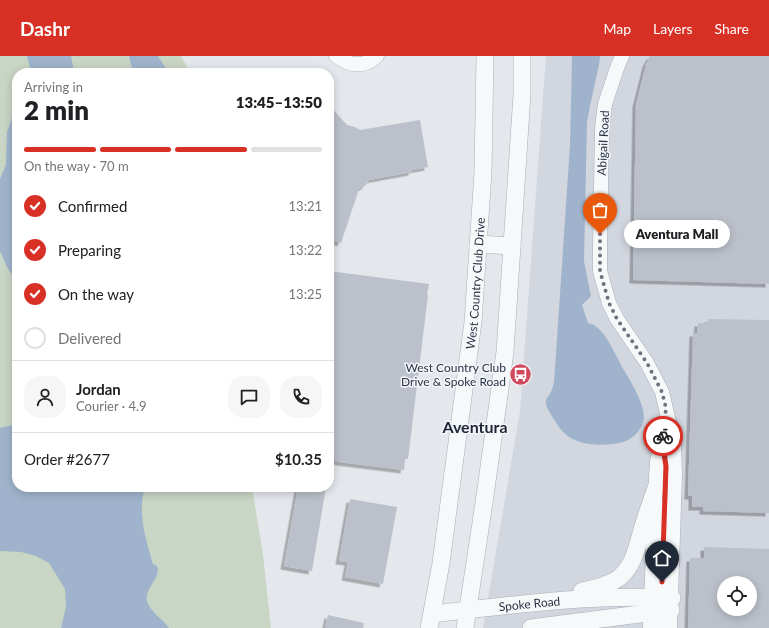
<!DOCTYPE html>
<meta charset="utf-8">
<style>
:root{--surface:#fff;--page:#f6f6f6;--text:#202124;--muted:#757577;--line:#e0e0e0;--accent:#d93025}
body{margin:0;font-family:Lato,sans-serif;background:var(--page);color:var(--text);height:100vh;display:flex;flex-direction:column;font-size:15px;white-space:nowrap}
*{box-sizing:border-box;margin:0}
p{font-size:13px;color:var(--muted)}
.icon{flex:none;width:22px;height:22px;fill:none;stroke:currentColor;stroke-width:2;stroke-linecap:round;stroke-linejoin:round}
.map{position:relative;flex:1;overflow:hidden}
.drawer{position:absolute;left:12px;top:12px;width:322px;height:424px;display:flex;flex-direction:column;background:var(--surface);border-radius:16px;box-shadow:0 2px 10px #0003}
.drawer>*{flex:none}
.tools{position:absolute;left:717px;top:520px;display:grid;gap:8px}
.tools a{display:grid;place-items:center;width:40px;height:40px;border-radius:50%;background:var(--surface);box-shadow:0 2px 10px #0003;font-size:20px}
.pin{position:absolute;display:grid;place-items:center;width:34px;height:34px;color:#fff;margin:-41px -17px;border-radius:50% 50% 50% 0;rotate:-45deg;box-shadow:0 0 4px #0007}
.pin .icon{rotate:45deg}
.courier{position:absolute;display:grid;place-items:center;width:40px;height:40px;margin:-20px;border:3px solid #d93025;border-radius:50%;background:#fff;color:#222;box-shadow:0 1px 5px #0007}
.bubble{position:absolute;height:28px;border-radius:14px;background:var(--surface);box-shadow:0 2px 10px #0003;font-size:13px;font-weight:800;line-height:28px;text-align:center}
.head em{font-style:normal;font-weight:800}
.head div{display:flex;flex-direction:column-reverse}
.head{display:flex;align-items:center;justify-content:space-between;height:68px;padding:0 12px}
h1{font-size:26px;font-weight:800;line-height:30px}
.bar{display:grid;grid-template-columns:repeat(4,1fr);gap:6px 4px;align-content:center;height:48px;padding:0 12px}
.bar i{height:5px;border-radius:3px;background:var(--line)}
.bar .selected{background:var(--accent)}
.bar p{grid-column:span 4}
.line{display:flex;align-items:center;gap:10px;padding:0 12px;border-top:1px solid var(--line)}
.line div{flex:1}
.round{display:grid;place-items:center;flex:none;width:42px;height:42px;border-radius:16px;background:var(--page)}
ol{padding:0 12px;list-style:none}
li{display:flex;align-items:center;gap:12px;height:44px}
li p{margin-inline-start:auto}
li .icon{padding:4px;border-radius:50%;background:var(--accent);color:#fff;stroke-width:4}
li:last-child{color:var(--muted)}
li i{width:22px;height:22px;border:2px solid var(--line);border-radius:50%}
header{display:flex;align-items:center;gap:24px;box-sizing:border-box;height:56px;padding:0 20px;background:var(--accent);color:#fff}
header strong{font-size:19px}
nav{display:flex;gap:22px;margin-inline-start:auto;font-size:14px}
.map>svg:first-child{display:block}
.built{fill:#d2d6de;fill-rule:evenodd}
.green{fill:#c9d6c5}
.water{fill:#9fb4cc}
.building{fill:#bbc0ca;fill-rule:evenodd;filter:url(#shadow)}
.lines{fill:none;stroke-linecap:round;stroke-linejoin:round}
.minor-casing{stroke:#a9aeb7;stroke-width:15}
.tertiary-casing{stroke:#a9aeb7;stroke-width:18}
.minor{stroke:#f7f8fa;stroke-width:14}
.tertiary{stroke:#f7f8fa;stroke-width:17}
.done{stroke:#6c737f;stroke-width:4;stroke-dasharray:0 7.2}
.route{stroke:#d93025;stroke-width:5}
.labels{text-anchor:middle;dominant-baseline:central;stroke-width:3;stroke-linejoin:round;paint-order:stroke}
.street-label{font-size:12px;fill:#2b3445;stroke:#f4f6f9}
.poi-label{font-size:12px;fill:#2b3445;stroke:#f4f6f9;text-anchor:end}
.district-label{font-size:16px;font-weight:bold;fill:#1d2536;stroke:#f4f6f9}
</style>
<header>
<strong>Dashr</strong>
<nav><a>Map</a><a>Layers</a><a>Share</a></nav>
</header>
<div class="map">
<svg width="769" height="572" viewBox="0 0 769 572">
<defs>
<filter id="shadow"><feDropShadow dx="-3.5" dy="3.5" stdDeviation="0" flood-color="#0004"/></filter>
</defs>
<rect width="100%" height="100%" fill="#e4e7ec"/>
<path class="built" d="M 546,0 L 769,0 L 769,572 L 483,572 L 520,355 ZM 724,527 L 750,527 L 750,553 L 724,553 Z"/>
<path class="green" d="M 0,0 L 181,0 L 190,17 L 17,17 L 17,431 L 252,431 L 263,499 L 271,572 L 0,572 Z"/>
<path class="water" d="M 27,0 L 71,0 L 74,15 L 76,17 L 28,17 L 30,12 Z
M 129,0 L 158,0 L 169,17 L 133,17 Z
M 572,0 L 600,0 L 599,9 L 590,50 L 587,66 L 584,205 L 591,240 L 582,249 L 588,267 C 603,269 614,296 621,309 C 629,323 644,345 644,362 C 643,372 633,384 623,386 C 610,390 588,390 575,384 C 564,380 558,370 552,360 C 549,355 545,350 546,344 C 547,341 550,338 551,336 C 552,333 553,330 554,327 L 570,89 Z
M 17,47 L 17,225 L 8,213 L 0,195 L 0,123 L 6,108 L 7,76 Z
M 17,368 L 17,431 L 145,431 C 137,457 146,483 153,508 L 157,510 C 162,522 144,532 147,545 C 150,556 163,563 169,572 L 61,572 L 66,551 L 65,533 L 49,507 L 36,500 L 21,496 L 0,495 L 0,372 Z"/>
<path class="building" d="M 650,0 L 769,0 L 769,228 L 633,224 L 636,48 L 646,8 Z
M 329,49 L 347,69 L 355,71 L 360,74 L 420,64 L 428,111 L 412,114 L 412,116 L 369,124 L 365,130 L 359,133 L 341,187 L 329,183 Z
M 329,215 L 429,228 L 427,239 L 428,239 L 408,403 L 405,403 L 404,414 L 340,406 L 329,402 Z
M 708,263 L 769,264 L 769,457 L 703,455 L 703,451 L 692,451 L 692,440 L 688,440 L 693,277 L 697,277 L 698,267 L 708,267 Z
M 298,431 L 326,431 L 312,515 L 284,510 Z
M 350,443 L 397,451 L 383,528 L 345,521 L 348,506 L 339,505 Z
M 704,491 L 769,493 L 769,572 L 688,572 L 690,502 L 704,502 ZM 724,527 L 750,527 L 750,553 L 724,553 Z
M 328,559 L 364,567 L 363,572 L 325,572 Z"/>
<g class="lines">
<defs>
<path id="minor" d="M 336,0 C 350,10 364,12 377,0
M 622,0 L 617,12 L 605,48 L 602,72 L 600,191 L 600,215 L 609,247 L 617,263 L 647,307 L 662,336 L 674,387 L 675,418 L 670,572
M 650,572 L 656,421 L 657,406 L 662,386 L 665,364
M 660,572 L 665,452"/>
<g id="tertiary">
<path d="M 478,188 L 512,190"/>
<path d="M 582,535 C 595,532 609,530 620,521 C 634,509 637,491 642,474 C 646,460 651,446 656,432"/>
<path id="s1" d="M 432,558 C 512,549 591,538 672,542"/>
<path id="s2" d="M 429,572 L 441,507 L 473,266 L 483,116 L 485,0"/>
<path d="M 465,572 L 484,447 L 505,296 L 522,38 L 522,0"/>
<path d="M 531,572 L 671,554"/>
</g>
</defs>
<use href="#minor" class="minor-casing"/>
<use href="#tertiary" class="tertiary-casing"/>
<use href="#minor" class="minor"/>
<use href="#tertiary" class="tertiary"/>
</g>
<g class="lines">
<path class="done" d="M 600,178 L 600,215 L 609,247 L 617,263 L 647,307 L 662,336 L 666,352 L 663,380"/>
<path class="route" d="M 662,526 L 666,410 L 662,386 L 663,380"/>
</g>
<defs>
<symbol id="bus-disc" viewBox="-11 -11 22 22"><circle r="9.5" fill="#d1495b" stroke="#f4f6f9"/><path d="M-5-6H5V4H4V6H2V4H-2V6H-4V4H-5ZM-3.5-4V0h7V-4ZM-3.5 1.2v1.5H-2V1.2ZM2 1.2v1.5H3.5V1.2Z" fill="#fff"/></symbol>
</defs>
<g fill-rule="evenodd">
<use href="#bus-disc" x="508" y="306" width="25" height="25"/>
</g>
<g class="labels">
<g class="street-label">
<text transform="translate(603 87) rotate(-87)">Abigail Road</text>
<text stroke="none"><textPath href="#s2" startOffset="348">West Country Club Drive</textPath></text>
<text stroke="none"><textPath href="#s1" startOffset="98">Spoke Road</textPath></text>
</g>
<g class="poi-label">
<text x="506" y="311">West Country Club<tspan x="506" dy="14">Drive &amp; Spoke Road</tspan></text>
</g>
<g class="district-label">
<text x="475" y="370">Aventura</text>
</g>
</g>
</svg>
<div class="tools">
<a><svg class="icon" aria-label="locate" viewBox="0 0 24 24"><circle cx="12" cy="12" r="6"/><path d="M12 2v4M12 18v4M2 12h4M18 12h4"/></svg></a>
</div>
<div class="pin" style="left:600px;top:178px;background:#ea580c"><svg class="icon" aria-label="bag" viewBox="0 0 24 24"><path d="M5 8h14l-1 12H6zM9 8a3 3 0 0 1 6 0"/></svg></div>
<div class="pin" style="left:662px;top:526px;background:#1f2937"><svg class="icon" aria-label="home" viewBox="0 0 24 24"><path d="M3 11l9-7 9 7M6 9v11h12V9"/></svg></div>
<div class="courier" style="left:663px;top:380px"><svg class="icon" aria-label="bike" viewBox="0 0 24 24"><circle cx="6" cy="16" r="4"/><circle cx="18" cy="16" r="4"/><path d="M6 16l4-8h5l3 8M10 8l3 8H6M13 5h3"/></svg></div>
<div class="bubble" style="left:624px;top:164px;width:106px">Aventura Mall</div>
<section class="drawer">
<div class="head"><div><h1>2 min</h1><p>Arriving in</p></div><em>13:45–13:50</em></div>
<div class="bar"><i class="selected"></i><i class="selected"></i><i class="selected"></i><i></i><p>On the way · 70 m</p></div>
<ol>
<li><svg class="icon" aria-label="check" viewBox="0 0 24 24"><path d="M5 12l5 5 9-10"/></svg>Confirmed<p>13:21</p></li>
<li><svg class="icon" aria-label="check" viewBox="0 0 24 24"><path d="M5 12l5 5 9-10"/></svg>Preparing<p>13:22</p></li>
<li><svg class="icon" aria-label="check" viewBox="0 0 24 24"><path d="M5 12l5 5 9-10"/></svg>On the way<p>13:25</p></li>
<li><i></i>Delivered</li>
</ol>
<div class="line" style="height:72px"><a class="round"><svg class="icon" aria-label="person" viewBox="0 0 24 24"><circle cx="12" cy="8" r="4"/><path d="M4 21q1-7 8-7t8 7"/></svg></a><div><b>Jordan</b><p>Courier · 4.9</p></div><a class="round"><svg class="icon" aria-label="chat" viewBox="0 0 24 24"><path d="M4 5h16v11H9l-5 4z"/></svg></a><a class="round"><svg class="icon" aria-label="phone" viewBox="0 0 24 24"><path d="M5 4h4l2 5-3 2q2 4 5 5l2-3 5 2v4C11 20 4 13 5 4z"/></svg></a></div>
<div class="line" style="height:52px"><div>Order #2677</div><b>$10.35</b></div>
</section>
</div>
